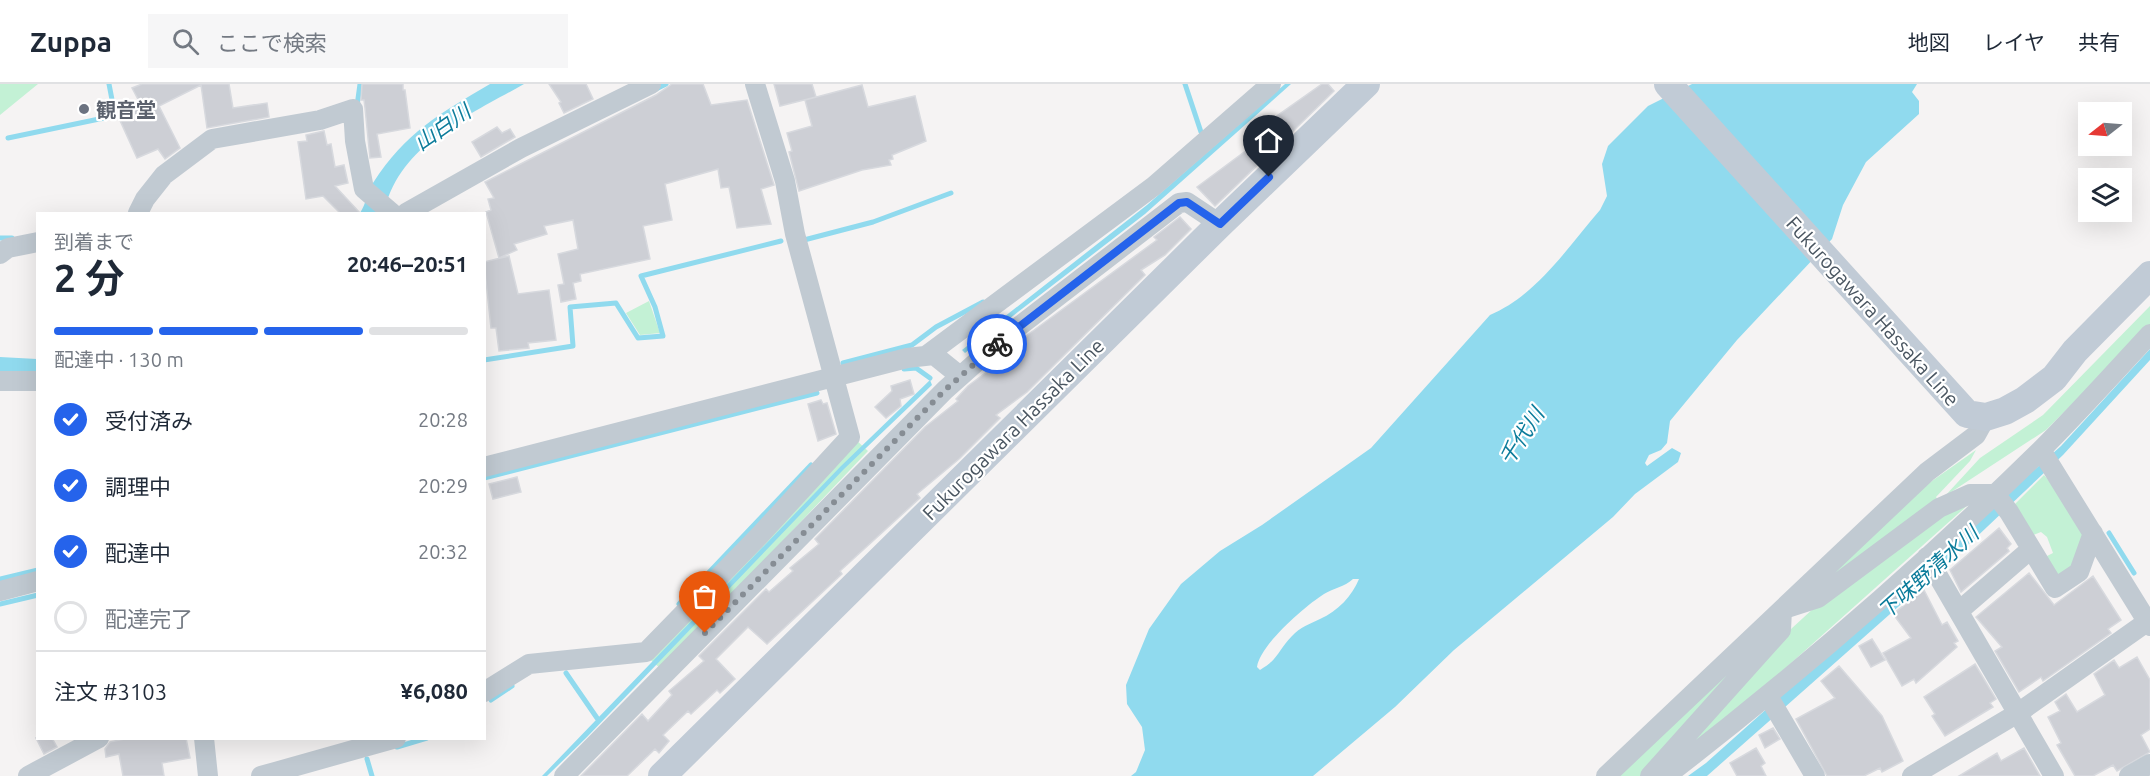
<!DOCTYPE html>
<html lang="ja">
<meta charset="utf-8">
<style>
:root{--surface:#fff;--page:#f6f6f7;--text:#1f2937;--muted:#747a83;--line:#e0e1e3;--accent:#2563eb}
body{margin:0;font-family:Ubuntu,"Noto Sans JP",sans-serif;background:var(--page);color:var(--text);height:100vh;display:flex;flex-direction:column;font-size:22px;white-space:nowrap}
*{box-sizing:border-box;margin:0}
p{font-size:20px;color:var(--muted)}
.icon{flex:none;width:33px;height:33px;fill:none;stroke:currentColor;stroke-width:2;stroke-linecap:round;stroke-linejoin:round}
.map{position:relative;flex:1;overflow:hidden}
.side{position:absolute;left:36px;top:128px;width:450px;height:528px;display:flex;flex-direction:column;background:var(--surface);border-radius:0px;box-shadow:0 6px 24px #0002}
.side>*{flex:none}
.needle{width:39px;rotate:253deg}
.fabs{position:absolute;left:2078px;top:18px;display:grid;gap:12px}
.fabs a{display:grid;place-items:center;width:54px;height:54px;border-radius:0px;background:var(--surface);box-shadow:0 6px 24px #0002;font-size:30px}
.pin{position:absolute;display:grid;place-items:center;width:51px;height:51px;color:#fff;margin:-62px -26px;border-radius:50% 50% 50% 0;rotate:-45deg;box-shadow:0 0 6px #0007}
.pin .icon{rotate:45deg}
.courier{position:absolute;display:grid;place-items:center;width:60px;height:60px;margin:-30px;border:4px solid #2563eb;border-radius:50%;background:#fff;color:#222;box-shadow:0 2px 8px #0007}
.headline em{font-style:normal;font-weight:700}
.headline div{display:flex;flex-direction:column-reverse}
.headline{display:flex;align-items:center;justify-content:space-between;height:102px;padding:0 18px}
h1{font-size:39px;font-weight:700;line-height:45px}
.bar{display:grid;grid-template-columns:repeat(4,1fr);gap:9px 6px;align-content:center;height:72px;padding:0 18px}
.bar i{height:8px;border-radius:4px;background:var(--line)}
.bar .active{background:var(--accent)}
.bar p{grid-column:span 4}
.line{display:flex;align-items:center;gap:15px;padding:0 18px;border-top:2px solid var(--line)}
.line div{flex:1}
ol{padding:0 18px;list-style:none}
li{display:flex;align-items:center;gap:18px;height:66px}
li p{margin-inline-start:auto}
li .icon{padding:6px;border-radius:50%;background:var(--accent);color:#fff;stroke-width:4}
li:last-child{color:var(--muted)}
li i{width:33px;height:33px;border:3px solid var(--line);border-radius:50%}
header{display:flex;align-items:center;gap:36px;box-sizing:border-box;height:84px;padding:0 30px;background:var(--surface);border-bottom:2px solid var(--line)}
header strong{font-size:28px}
nav{display:flex;gap:33px;margin-inline-start:auto;font-size:21px}
.search{width:420px;height:54px;background:var(--page);display:flex;align-items:center;gap:15px;box-sizing:border-box;padding:0 21px;border-radius:0px;color:var(--muted);font-size:22px}
.map>svg:first-child{display:block}
.green{fill:#c3f1d5}
.water{fill:#90daee;fill-rule:evenodd}
.lines{fill:none;stroke-linecap:round;stroke-linejoin:round}
.stream{stroke:#90daee;stroke-width:5}
.building{fill:#cdcfd5;stroke:#d7d9de;stroke-width:1.5}
.minor{stroke:#c1cad2;stroke-width:20}
.secondary{stroke:#c1cbd6;stroke-width:28}
.done{stroke:#868d94;stroke-width:6;stroke-dasharray:0 10.8}
.route{stroke:#2563eb;stroke-width:8}
.worship-dot{fill:#6b7280;stroke:#fff;stroke-width:2}
.labels{text-anchor:middle;dominant-baseline:central;stroke-width:4.5;stroke-linejoin:round;paint-order:stroke}
.worship-label{font-size:20px;font-weight:bold;fill:#5b616d;stroke:#fff;text-anchor:start}
.street-label{font-size:20px;fill:#4a5661;stroke:#fff}
.water-label{font-size:21px;font-style:italic;fill:#0c7c9b;stroke:#fff}
</style>
<header>
<strong>Zuppa</strong>
<div class="search"><svg class="icon" aria-label="search" viewBox="0 0 24 24"><circle cx="10" cy="10" r="6"/><path d="M15 15l6 6"/></svg>ここで検索</div>
<nav><a>地図</a><a>レイヤ</a><a>共有</a></nav>
</header>
<div class="map">
<svg width="2150" height="692" viewBox="0 0 2150 692">
<rect width="100%" height="100%" fill="#f5f3f3"/>
<path class="green" d="M 0,0 L 38,0 L 0,31 Z
M 649,217 L 660,249 L 640,251 L 626,229 Z
M 2150,222 L 2150,243 L 2046,346 L 1945,412 L 1980,374 L 2043,331 Z
M 855,355 L 868,367 L 661,585 L 646,572 Z
M 1976,366 L 1970,377 L 1936,413 L 1939,418 L 1809,512 L 1912,411 Z
M 2044,391 L 2055,404 L 2086,456 L 2077,484 L 2061,495 L 2043,474 L 2053,469 L 2047,453 L 2041,448 L 2031,452 L 2012,423 Z
M 1969,420 L 1694,666 L 1664,687 L 1791,545 L 1815,523 L 1941,432 Z
M 1746,570 L 1644,692 L 1617,692 Z"/>
<path class="water" d="M 490,0 L 524,0 C 470,31 398,61 384,129 L 360,129 C 366,120 367,109 373,99 C 406,48 439,30 490,0 Z
M 1285,0 L 1291,0 L 1145,130 L 965,269 L 962,266 L 1147,121 Z
M 1692,0 L 1917,0 L 1912,8 L 1919,17 L 1919,30 L 1866,78 L 1843,121 L 1832,155 L 1737,256 L 1670,337 L 1667,359 L 1661,366 L 1649,371 L 1645,379 L 1647,382 L 1672,364 L 1681,369 L 1678,378 L 1635,410 L 1613,433 L 1454,566 L 1395,623 L 1313,692 L 1131,692 L 1136,688 L 1145,666 L 1142,643 L 1127,620 L 1126,601 L 1149,545 L 1181,500 L 1220,467 L 1262,441 L 1371,364 L 1490,231 C 1536,212 1568,163 1600,126 L 1607,112 L 1602,80 L 1608,62 L 1648,22 ZM 1353,495 L 1359,495 C 1352,512 1338,527 1320,535 C 1310,540 1300,543 1292,552 C 1278,566 1279,575 1260,586 L 1257,583 C 1260,561 1305,522 1324,510 C 1334,504 1344,503 1353,495 Z
M 2150,265 L 2150,276 L 2063,371 L 1968,461 L 1707,692 L 1688,692 L 1706,679 L 2061,362 Z
M 0,273 L 37,275 L 37,290 L 0,290 Z
M 930,296 L 932,301 L 844,385 L 587,653 L 547,692 L 542,692 L 841,382 Z"/>
<g class="lines">
<path class="stream" d="M 109,0 L 114,26 L 111,31
M 1185,0 L 1201,48
M 654,6 L 666,0
M 357,22 L 360,0
M 8,54 L 104,34
M 0,154 L 12,154
M 804,156 L 873,138 L 951,109
M 484,276 L 573,262 L 570,223 L 616,219 L 638,254 L 663,252 L 655,223 L 641,192 L 781,157
M 843,279 L 912,261 L 936,243 L 983,218
M 904,285 L 916,284 L 930,294
M 484,394 L 817,309
M 2109,449 L 2134,489
M 0,495 L 38,486
M 0,520 L 38,511
M 679,520 L 811,381
M 566,589 L 597,634
M 491,616 L 512,602
M 397,663 L 427,654
M 367,675 L 372,692"/>
</g>
<path class="building" d="M 142,0 L 229,0 L 233,24 L 267,19 L 269,33 L 207,44 L 201,1 L 159,22 L 180,64 L 165,75 L 158,65 L 137,74 L 118,32 L 141,21 L 132,4 Z
M 362,0 L 403,0 L 403,6 L 405,6 L 410,44 L 377,50 L 381,73 L 370,74 L 365,24 L 364,16 L 361,16 Z
M 549,0 L 586,0 L 593,15 L 564,29 L 559,19 L 561,18 Z
M 672,0 L 703,0 L 711,21 L 747,16 L 774,101 L 761,105 L 771,140 L 737,144 L 729,103 L 721,104 L 718,85 L 665,100 L 672,136 L 643,142 L 650,175 L 580,190 L 581,197 L 573,199 L 576,215 L 561,218 L 558,201 L 564,200 L 558,170 L 578,165 L 573,136 L 544,142 L 547,150 L 514,160 L 517,166 L 499,174 L 486,128 L 491,126 L 488,115 L 494,114 L 485,98 L 656,11 Z
M 774,0 L 812,0 L 816,13 L 780,22 Z
M 1322,0 L 1328,0 L 1334,7 L 1288,52 L 1274,34 Z
M 862,1 L 868,23 L 915,12 L 926,57 L 892,71 L 893,75 L 889,76 L 891,81 L 862,86 L 799,107 L 789,68 L 792,67 L 787,49 L 812,42 L 805,16 Z
M 497,43 L 502,49 L 510,45 L 515,53 L 481,73 L 472,58 Z
M 324,47 L 327,61 L 331,60 L 335,83 L 344,81 L 348,99 L 335,102 L 360,129 L 340,129 L 323,112 L 306,115 L 298,58 L 307,57 L 306,51 Z
M 1251,63 L 1263,76 L 1215,122 L 1197,103 Z
M 1180,133 L 1191,145 L 1165,171 L 1141,186 L 1145,191 L 1027,308 L 996,331 L 1000,334 L 959,375 L 917,410 L 920,414 L 840,487 L 842,490 L 767,560 L 748,543 L 716,575 L 735,595 L 720,609 L 717,606 L 691,630 L 688,627 L 663,651 L 669,657 L 659,669 L 655,665 L 627,692 L 581,692 L 642,630 L 648,637 L 672,611 L 669,607 L 704,577 L 699,572 L 766,505 L 769,508 L 793,487 L 790,484 L 819,460 L 815,455 L 925,343 L 958,317 L 956,315 L 968,302 L 1016,266 L 1013,262 L 1026,252 L 1157,156 L 1154,153 Z
M 509,172 L 518,210 L 549,206 L 556,256 L 528,259 L 529,264 L 499,267 L 496,244 L 491,244 L 484,178 Z
M 910,296 L 914,310 L 900,315 L 901,322 L 886,334 L 875,323 L 892,307 L 891,302 Z
M 821,316 L 823,320 L 827,319 L 836,350 L 818,357 L 808,320 Z
M 517,393 L 521,408 L 493,415 L 489,400 Z
M 1999,444 L 2011,460 L 2007,464 L 2009,467 L 1961,508 L 1950,486 Z
M 2029,489 L 2054,521 L 2093,492 L 2121,536 L 2108,545 L 2111,549 L 2043,597 L 2041,593 L 2019,608 L 1995,567 L 2002,563 L 1976,533 Z
M 1924,506 L 1942,541 L 1947,538 L 1958,557 L 1954,559 L 1957,563 L 1916,599 L 1914,595 L 1902,602 L 1883,569 L 1911,554 L 1893,530 Z
M 1872,555 L 1885,576 L 1871,583 L 1859,562 Z
M 2137,573 L 2150,596 L 2150,645 L 2141,651 L 2150,668 L 2117,687 L 2113,681 L 2093,692 L 2075,692 L 2057,661 L 2061,659 L 2048,633 L 2060,627 L 2055,618 L 2066,610 L 2077,628 L 2105,611 L 2094,590 L 2114,576 L 2119,584 Z
M 1975,580 L 1996,615 L 1990,619 L 1993,623 L 1945,652 L 1932,632 L 1935,630 L 1924,613 Z
M 1839,582 L 1882,632 L 1903,677 L 1882,688 L 1880,684 L 1864,692 L 1827,692 L 1796,635 L 1835,614 L 1821,597 Z
M 1773,644 L 1780,655 L 1765,664 L 1759,651 Z
M 36,654 L 52,654 L 57,663 L 44,670 Z
M 129,654 L 186,654 L 190,674 L 162,679 L 164,692 L 123,692 L 119,670 L 106,673 L 105,665 L 110,658 Z
M 1756,664 L 1765,679 L 1761,682 L 1766,692 L 1737,692 L 1730,679 Z
M 2024,664 L 2040,692 L 1959,692 L 1997,669 L 2001,677 Z"/>
<g class="lines">
<path class="minor" d="M 138,129 L 145,115 L 164,91 L 212,55 L 320,36 L 353,25 L 355,57 L 364,105 L 392,129
M 406,129 L 521,64 L 651,0
M 0,170 L 8,164 L 38,158
M 927,271 L 1154,102 L 1271,0
M 0,297 L 38,297
M 2041,366 L 2150,542
M 484,383 L 907,274 L 934,271 L 960,292
M 1927,473 L 2054,692
M 0,507 L 38,497
M 1787,524 L 1818,514 L 1939,424 L 1970,410 L 1995,410 L 2009,428 L 2055,504 L 2079,488 L 2093,449
M 1959,527 L 2031,465
M 484,608 L 529,580 L 646,568 L 760,451 L 850,353 L 795,150 L 785,97 L 755,0
M 1768,612 L 1815,692
M 204,654 L 208,692
M 28,692 L 99,654
M 261,692 L 396,654
M 564,692 L 945,306 L 1000,257 L 1179,119 L 1187,118 L 1220,140
M 1606,692 L 1927,388 L 1976,351 L 1986,333
M 1650,692 L 1781,546 L 1782,526
M 1666,692 C 1797,591 1923,482 2041,366 C 2078,329 2114,289 2150,250
M 1912,692 L 2018,629 L 2147,538
M 2129,692 L 2150,680"/>
<path class="secondary" d="M 1668,0 L 1967,330 L 1986,333 L 2005,327 L 2025,316 L 2054,294 L 2075,267 L 2150,191
M 662,692 L 1220,140 L 1366,0"/>
</g>
<g class="lines">
<path class="done" d="M 705,549 L 945,306 L 997,260"/>
<path class="route" d="M 997,260 L 1179,119 L 1187,118 L 1220,140 L 1269,93"/>
</g>
<circle class="worship-dot" cx="84" cy="25" r="6"/>
<g class="labels">
<g class="worship-label">
<text x="96" y="25">観音堂</text>
</g>
<g class="street-label">
<text transform="translate(1873 227) rotate(48)">Fukurogawara Hassaka Line</text>
<text transform="translate(1013 345) rotate(-45)">Fukurogawara Hassaka Line</text>
</g>
<g class="water-label">
<text transform="translate(442 43) rotate(-35)">山白川</text>
<text transform="translate(1521 352) rotate(-57)">千代川</text>
<text transform="translate(1928 488) rotate(-42)">下味野清水川</text>
</g>
</g>
</svg>
<div class="fabs">
<a><svg class="needle" viewBox="-14 -14 28 28"><path d="M0-13l5 13h-10z" fill="#e53935"/><path d="M0 13l5-13h-10z" fill="#747a83"/></svg></a>
<a><svg class="icon" aria-label="layers" viewBox="0 0 24 24"><path d="M12 4l9 5-9 5-9-5zM3 14l9 5 9-5"/></svg></a>
</div>
<div class="pin" style="left:705px;top:549px;background:#ea580c"><svg class="icon" aria-label="bag" viewBox="0 0 24 24"><path d="M5 8h14l-1 12H6zM9 8a3 3 0 0 1 6 0"/></svg></div>
<div class="pin" style="left:1269px;top:93px;background:#1f2937"><svg class="icon" aria-label="home" viewBox="0 0 24 24"><path d="M3 11l9-7 9 7M6 9v11h12V9"/></svg></div>
<div class="courier" style="left:997px;top:260px"><svg class="icon" aria-label="bike" viewBox="0 0 24 24"><circle cx="6" cy="16" r="4"/><circle cx="18" cy="16" r="4"/><path d="M6 16l4-8h5l3 8M10 8l3 8H6M13 5h3"/></svg></div>
<section class="side">
<div class="headline"><div><h1>2 分</h1><p>到着まで</p></div><em>20:46–20:51</em></div>
<div class="bar"><i class="active"></i><i class="active"></i><i class="active"></i><i></i><p>配達中 · 130 m</p></div>
<ol>
<li><svg class="icon" aria-label="check" viewBox="0 0 24 24"><path d="M5 12l5 5 9-10"/></svg>受付済み<p>20:28</p></li>
<li><svg class="icon" aria-label="check" viewBox="0 0 24 24"><path d="M5 12l5 5 9-10"/></svg>調理中<p>20:29</p></li>
<li><svg class="icon" aria-label="check" viewBox="0 0 24 24"><path d="M5 12l5 5 9-10"/></svg>配達中<p>20:32</p></li>
<li><i></i>配達完了</li>
</ol>
<div class="line" style="height:78px"><div>注文 #3103</div><b>¥6,080</b></div>
</section>
</div>
